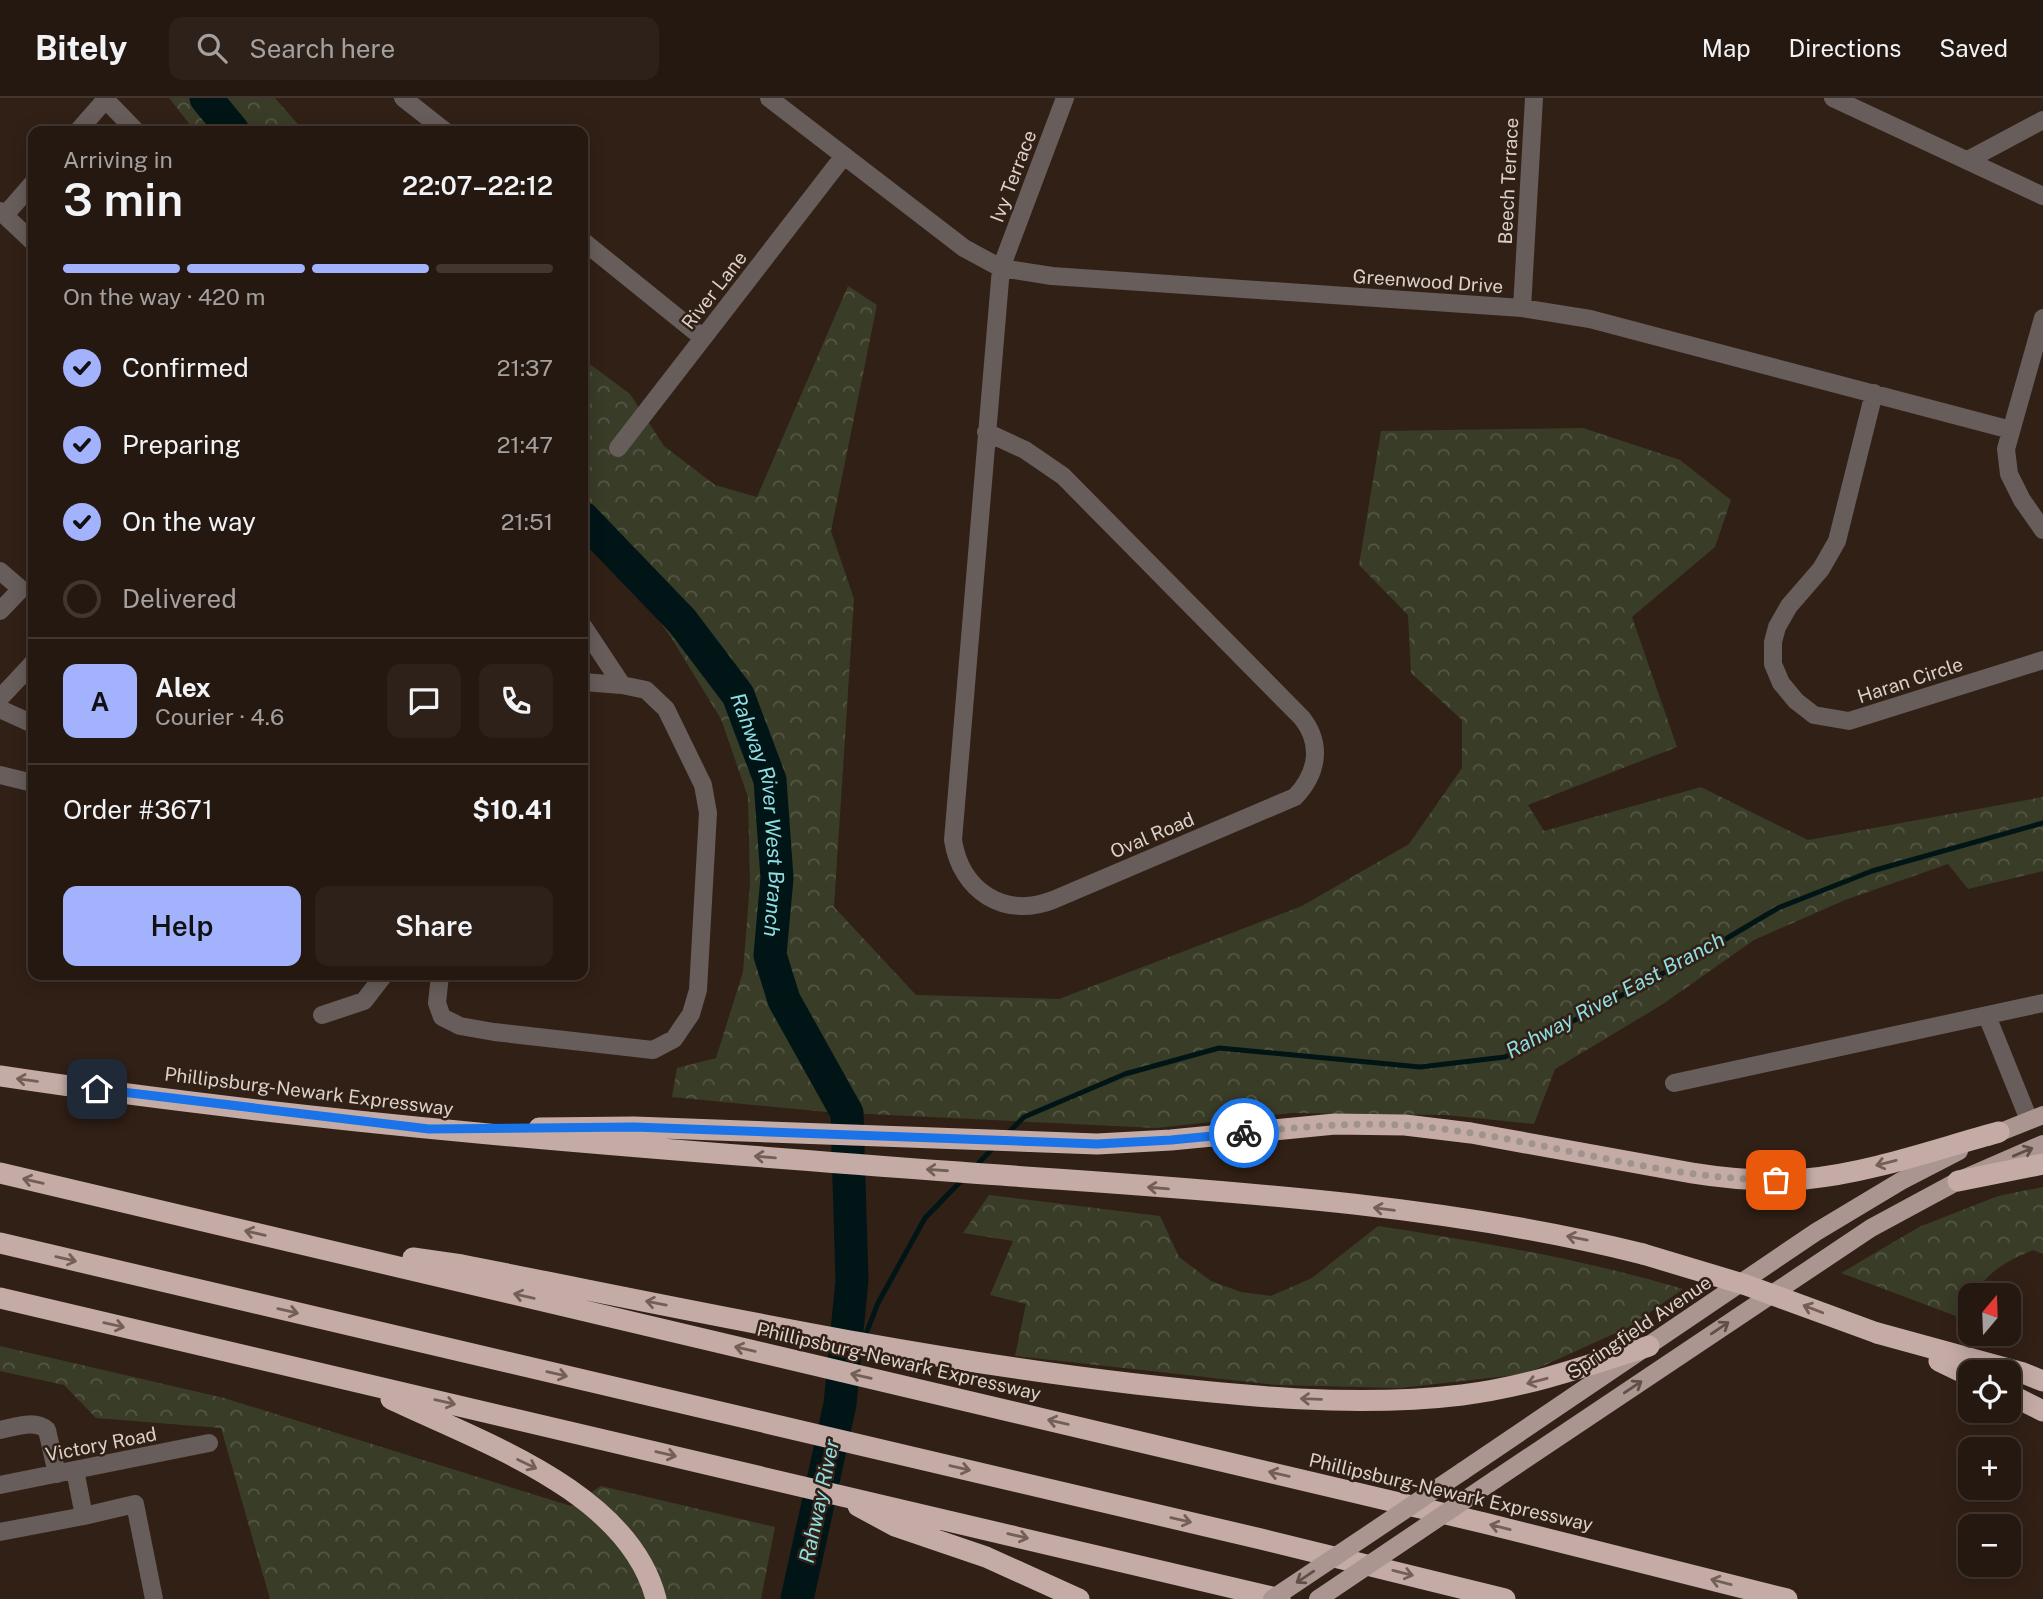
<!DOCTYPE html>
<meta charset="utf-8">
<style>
:root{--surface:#251810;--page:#2d2119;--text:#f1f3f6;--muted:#a3a09f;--line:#423730;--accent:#a3b2fd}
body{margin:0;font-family:"Public Sans",sans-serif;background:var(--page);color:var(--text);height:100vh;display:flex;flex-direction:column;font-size:26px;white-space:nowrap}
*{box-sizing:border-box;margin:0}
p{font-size:23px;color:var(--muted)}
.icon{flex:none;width:38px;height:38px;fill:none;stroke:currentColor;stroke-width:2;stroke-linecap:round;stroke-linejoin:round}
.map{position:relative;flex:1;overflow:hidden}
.details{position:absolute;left:28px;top:28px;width:560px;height:854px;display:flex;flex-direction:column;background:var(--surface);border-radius:14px;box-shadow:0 4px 18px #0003,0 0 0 2px var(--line)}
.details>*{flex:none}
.needle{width:46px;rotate:19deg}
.fabs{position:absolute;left:1958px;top:1185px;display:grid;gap:14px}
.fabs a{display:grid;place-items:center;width:63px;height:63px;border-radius:14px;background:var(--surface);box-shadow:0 4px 18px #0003,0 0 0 2px var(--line);font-size:35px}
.pin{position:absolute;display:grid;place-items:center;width:60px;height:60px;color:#fff;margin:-30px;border-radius:14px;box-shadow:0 4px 10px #0006}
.courier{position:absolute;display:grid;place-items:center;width:70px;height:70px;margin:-35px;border:5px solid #1a73e8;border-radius:50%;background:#fff;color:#222;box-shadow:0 2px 9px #0007}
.head em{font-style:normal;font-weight:600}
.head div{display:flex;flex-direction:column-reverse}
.head{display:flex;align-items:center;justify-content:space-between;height:119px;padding:0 35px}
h1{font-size:46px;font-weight:600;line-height:52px}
.bar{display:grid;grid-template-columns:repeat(4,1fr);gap:10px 7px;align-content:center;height:84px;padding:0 35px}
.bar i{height:9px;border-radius:5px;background:var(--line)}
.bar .current{background:var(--accent)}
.bar p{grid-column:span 4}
.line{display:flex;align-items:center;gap:18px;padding:0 35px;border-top:2px solid var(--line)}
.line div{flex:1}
.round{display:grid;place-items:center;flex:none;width:74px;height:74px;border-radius:14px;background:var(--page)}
ol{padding:0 35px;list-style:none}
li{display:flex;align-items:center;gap:21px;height:77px}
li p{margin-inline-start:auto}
li .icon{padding:7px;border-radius:50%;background:var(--accent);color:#111;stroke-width:4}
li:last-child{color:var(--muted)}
li i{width:38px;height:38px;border:4px solid var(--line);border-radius:50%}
.button{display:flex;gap:14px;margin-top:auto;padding:14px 35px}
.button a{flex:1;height:80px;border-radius:14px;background:var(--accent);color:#111;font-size:28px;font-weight:600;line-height:80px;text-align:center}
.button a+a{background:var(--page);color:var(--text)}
header{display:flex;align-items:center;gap:42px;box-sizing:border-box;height:98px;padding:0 35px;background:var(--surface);border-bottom:2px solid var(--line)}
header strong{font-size:33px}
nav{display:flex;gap:38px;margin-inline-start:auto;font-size:24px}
.search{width:490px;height:63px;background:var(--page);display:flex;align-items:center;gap:18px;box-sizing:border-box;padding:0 24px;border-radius:14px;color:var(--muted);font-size:26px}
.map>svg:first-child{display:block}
.forest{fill:url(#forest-crowns)}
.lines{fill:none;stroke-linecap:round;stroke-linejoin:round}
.stream{stroke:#011517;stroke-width:5}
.river{stroke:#011517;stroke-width:33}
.minor{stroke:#675d5b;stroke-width:18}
.major{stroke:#aa9590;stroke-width:18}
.highway{stroke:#c5aba6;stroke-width:21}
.major-bridge{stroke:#aa9590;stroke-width:18}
.highway-bridge{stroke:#c5aba6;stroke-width:21}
.oneway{stroke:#745f57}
.oneway2{stroke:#614f47}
.done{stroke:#a0938b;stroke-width:7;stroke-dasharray:0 12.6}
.route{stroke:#1a73e8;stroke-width:9}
.labels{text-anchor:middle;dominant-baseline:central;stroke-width:5;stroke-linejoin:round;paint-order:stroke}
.street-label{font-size:19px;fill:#dcd1ca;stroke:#312016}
.water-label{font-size:21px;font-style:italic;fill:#8edee2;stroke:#312016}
</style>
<header>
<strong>Bitely</strong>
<div class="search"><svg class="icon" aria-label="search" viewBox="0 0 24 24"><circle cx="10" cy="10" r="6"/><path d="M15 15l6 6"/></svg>Search here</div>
<nav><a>Map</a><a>Directions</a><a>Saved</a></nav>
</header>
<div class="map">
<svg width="2043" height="1501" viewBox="0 0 2043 1501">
<defs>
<pattern id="forest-crowns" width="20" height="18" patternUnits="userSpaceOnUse" patternTransform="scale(1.75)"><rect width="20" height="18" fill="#393c27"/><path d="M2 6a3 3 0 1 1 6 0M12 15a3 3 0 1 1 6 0" fill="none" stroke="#555745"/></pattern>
</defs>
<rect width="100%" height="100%" fill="#312016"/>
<path class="forest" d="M 169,0 L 275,0 L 304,33 L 195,33 Z
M 848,188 L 877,207 L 831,433 L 854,501 L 834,809 L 916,897 L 1059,901 L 1302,808 L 1409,746 L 1462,670 L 1462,622 L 1411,575 L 1408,517 L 1359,467 L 1381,333 L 1583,330 L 1680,362 L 1731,402 L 1715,449 L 1632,519 L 1677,649 L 1528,707 L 1544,733 L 1701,689 L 1808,742 L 2043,699 L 2043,773 L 1968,791 L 1948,766 L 1845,802 L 1754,842 L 1663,906 L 1555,971 L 1534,1026 L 1446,1017 L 1292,1015 L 1156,1030 L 827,1014 L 672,999 L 677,970 L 716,960 L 743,874 L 750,785 L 748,699 L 721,621 L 672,541 L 619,466 L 583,432 L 583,261 L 630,296 L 664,348 L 715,387 L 757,399 Z
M 2043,1089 L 2043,1156 L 2033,1152 C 2009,1162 1987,1173 1975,1197 L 1970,1197 L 1970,1206 L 1964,1221 L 1841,1175 L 1919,1129 L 1998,1098 Z
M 989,1097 L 1160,1118 L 1179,1159 L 1211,1183 L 1241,1194 L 1271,1198 L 1312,1180 L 1378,1128 C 1481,1144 1583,1161 1683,1191 L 1629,1229 L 1525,1276 L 1400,1290 L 1276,1287 L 1015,1258 L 1026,1206 L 990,1197 L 1013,1143 L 963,1135 Z
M 0,1248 L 224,1300 L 571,1408 L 601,1388 L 775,1429 L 761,1501 L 270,1501 L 221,1330 L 96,1320 L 64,1287 L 0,1273 Z"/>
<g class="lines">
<path class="stream" d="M 1006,1037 L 1024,1019 L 1125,976 L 1219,950 L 1420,969 L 1505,959 L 1707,852 L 1778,810 L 1872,773 L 2043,725
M 974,1070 L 994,1049
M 864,1241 L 878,1205 L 925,1120 L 962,1082
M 853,1271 L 861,1251
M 840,1306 L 850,1280"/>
<g class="river">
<path d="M 206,0 L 233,33"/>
<path id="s1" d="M 583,420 L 682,523 L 738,597 L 770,682 L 777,780 L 770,857 L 784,902 L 847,1015 L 852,1182 L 840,1306 L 797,1501"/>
</g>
<path class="minor" d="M 104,0 L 136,33
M 403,0 L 445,33
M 769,0 L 964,150 L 1001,170 L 1052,178 L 1522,210 L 1590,221 L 2011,332
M 1833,0 L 2043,98
M 78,33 L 106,1
M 1968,62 L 2043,22
M 0,113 L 33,144
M 5,117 L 33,85
M 583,143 L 703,240
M 1522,210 L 1534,0
M 2043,220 L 2006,351 L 2009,376 L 2022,402 L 2043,432
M 1874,295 L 1837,443 L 1821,471 L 1789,508 L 1777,529 L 1773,544 L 1773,566 L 1781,585 L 1796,603 L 1814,617 L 1849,623 L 2043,562
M 986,334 L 1025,352 L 1063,378 L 1302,620 C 1323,647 1317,676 1295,699 L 1053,802 C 1004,821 961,793 953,742 L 1001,170 L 1065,0
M 618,350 L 843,59
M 0,473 L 21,491 L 0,513
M 583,528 L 622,587 L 583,584
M 0,600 L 33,565
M 0,611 L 33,626
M 0,677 L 33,685
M 440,877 L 437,905 L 442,919 L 460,928 L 494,934 L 653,952 L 674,941 L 691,916 L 698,892 L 708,715 L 703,687 L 666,611 L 646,592 L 622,587
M 322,917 L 364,903 L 384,877
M 1987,918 L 2029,1022
M 1674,985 L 2043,905
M 0,1332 C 15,1329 35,1321 47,1332 L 57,1376
M 75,1372 L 84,1418 L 135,1406 L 154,1501
M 0,1387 L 209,1345
M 0,1434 L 84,1418"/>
<path class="major" d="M 1988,1039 L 2043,1017
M 1463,1373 L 1816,1134 L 1901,1083 L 1959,1053
M 1496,1381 L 1871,1130 L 1958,1083 L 2043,1046"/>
<path class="highway" d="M 0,978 C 318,1026 638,1050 959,1074 C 1184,1091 1424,1101 1643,1156
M 539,1030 L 634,1029 L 1097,1046 L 1171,1042 L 1335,1026 L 1405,1027 L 1471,1035 L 1692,1075 C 1729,1081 1767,1084 1805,1081 C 1870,1075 1936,1051 1999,1034
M 0,1075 L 1484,1425 L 1787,1501
M 1958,1083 L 2043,1066
M 0,1145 L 1261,1441 L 1505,1501
M 413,1160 L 462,1167 C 686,1211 909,1260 1136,1286 C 1243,1298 1354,1310 1462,1297 C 1527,1289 1587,1268 1649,1248
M 0,1200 L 1280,1501
M 1877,1235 L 2023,1275 L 2043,1283
M 1939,1263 L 1970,1278
M 2009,1296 L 2043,1313
M 391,1301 C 481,1344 629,1394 656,1501
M 858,1408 L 895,1428 L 986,1459 L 1079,1501"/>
<path class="major-bridge" d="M 1272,1501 L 1463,1373
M 1318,1501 L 1496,1381"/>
<path class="highway-bridge" d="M 1643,1156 L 1746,1187 L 1877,1235"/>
</g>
<defs><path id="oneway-shaft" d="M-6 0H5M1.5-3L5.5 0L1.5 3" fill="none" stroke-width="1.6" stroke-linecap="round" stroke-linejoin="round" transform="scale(1.75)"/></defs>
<g class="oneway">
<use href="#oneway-shaft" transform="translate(27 982) rotate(-172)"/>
<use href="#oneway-shaft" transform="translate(765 1059) rotate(-175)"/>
<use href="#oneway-shaft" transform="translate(1886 1065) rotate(166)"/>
<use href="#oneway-shaft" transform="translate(937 1072) rotate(-176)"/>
<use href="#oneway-shaft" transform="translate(33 1083) rotate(-167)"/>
<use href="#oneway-shaft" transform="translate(1158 1090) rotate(-175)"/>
<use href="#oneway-shaft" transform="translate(1384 1111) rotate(-173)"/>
<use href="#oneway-shaft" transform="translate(255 1135) rotate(-167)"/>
<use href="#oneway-shaft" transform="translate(1577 1140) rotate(-169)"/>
<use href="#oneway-shaft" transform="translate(66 1161) rotate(13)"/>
<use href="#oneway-shaft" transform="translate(524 1198) rotate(-167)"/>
<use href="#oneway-shaft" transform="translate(656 1205) rotate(-169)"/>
<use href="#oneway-shaft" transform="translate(1813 1211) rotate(-159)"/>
<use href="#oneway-shaft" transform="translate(288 1213) rotate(13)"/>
<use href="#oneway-shaft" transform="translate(114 1227) rotate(13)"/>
<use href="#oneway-shaft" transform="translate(745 1251) rotate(-167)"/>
<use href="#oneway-shaft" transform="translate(557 1276) rotate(13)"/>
<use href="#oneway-shaft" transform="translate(861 1278) rotate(-167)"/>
<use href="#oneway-shaft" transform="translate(1537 1283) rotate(165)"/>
<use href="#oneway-shaft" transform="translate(1311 1301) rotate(-178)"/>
<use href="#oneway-shaft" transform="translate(445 1304) rotate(13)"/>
<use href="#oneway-shaft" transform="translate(1058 1324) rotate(-167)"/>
<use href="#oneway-shaft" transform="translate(666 1356) rotate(13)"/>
<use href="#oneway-shaft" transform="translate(527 1366) rotate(26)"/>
<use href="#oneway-shaft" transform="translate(960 1370) rotate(13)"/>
<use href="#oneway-shaft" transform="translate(1279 1376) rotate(-167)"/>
<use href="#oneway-shaft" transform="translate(1181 1422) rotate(13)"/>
<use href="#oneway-shaft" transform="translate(1500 1429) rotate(-166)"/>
<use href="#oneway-shaft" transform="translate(1018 1438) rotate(13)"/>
<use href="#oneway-shaft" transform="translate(1403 1475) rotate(14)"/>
<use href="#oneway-shaft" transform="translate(1721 1484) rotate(-165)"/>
</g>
<g class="oneway2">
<use href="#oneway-shaft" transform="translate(2023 1054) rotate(-23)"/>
<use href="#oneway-shaft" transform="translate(1720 1230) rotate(-34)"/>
<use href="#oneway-shaft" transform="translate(1633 1289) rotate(-34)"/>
<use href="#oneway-shaft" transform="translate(1305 1479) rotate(146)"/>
</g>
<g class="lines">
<path class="done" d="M 1244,1035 C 1308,1028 1371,1022 1435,1030 C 1549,1043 1660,1081 1776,1082"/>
<path class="route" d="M 97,991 L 429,1031 L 634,1029 L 1097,1046 L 1171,1042 L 1244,1035"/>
</g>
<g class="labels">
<g class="street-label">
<text transform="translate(1013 78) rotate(-69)">Ivy Terrace</text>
<text transform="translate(1508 83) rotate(-87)">Beech Terrace</text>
<text transform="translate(1428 183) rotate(4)">Greenwood Drive</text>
<text transform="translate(714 192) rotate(-52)">River Lane</text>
<text transform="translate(1910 582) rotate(-18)">Haran Circle</text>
<text transform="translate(1152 737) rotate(-23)">Oval Road</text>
<text transform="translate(309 993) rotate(7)">Phillipsburg-Newark Expressway</text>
<text transform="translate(1639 1229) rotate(-34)">Springfield Avenue</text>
<text transform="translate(899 1263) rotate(13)">Phillipsburg-Newark Expressway</text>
<text transform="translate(101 1346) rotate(-11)">Victory Road</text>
<text transform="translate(1451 1394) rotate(13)">Phillipsburg-Newark Expressway</text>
</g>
<g class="water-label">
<text stroke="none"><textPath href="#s1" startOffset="359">Rahway River West Branch</textPath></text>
<text transform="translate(1615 897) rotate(-28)">Rahway River East Branch</text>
<text transform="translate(819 1403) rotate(-78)">Rahway River</text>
</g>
</g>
</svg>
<div class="fabs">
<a><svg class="needle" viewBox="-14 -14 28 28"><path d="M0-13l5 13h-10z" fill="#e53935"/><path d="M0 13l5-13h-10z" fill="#a3a09f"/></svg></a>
<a><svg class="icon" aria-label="locate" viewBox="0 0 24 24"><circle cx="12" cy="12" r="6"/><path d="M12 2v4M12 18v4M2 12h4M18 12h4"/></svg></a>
<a>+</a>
<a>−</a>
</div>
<div class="pin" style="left:1776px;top:1082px;background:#ea580c"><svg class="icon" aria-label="bag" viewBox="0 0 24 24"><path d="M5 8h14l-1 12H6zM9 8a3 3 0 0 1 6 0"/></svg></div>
<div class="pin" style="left:97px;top:991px;background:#1f2937"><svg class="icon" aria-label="home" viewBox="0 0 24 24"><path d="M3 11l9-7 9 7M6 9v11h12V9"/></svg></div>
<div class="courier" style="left:1244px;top:1035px"><svg class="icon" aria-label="bike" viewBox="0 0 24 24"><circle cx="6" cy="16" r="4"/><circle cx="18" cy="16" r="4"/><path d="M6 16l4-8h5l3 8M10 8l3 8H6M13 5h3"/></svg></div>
<section class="details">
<div class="head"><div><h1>3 min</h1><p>Arriving in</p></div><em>22:07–22:12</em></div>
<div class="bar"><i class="current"></i><i class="current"></i><i class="current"></i><i></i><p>On the way · 420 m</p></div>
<ol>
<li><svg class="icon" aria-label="check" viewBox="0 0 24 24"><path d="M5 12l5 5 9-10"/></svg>Confirmed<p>21:37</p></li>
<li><svg class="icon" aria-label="check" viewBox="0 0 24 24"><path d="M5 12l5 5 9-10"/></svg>Preparing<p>21:47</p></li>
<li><svg class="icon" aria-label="check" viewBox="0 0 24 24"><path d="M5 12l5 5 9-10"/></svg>On the way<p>21:51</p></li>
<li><i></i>Delivered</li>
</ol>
<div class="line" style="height:126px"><b class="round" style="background:var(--accent);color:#111">A</b><div><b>Alex</b><p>Courier · 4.6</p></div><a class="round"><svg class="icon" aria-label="chat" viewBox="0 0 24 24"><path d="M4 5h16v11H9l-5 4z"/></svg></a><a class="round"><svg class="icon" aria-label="phone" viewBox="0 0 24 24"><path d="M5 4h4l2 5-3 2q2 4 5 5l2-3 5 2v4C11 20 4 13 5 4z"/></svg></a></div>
<div class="line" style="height:91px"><div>Order #3671</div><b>$10.41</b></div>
<div class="button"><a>Help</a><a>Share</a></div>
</section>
</div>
